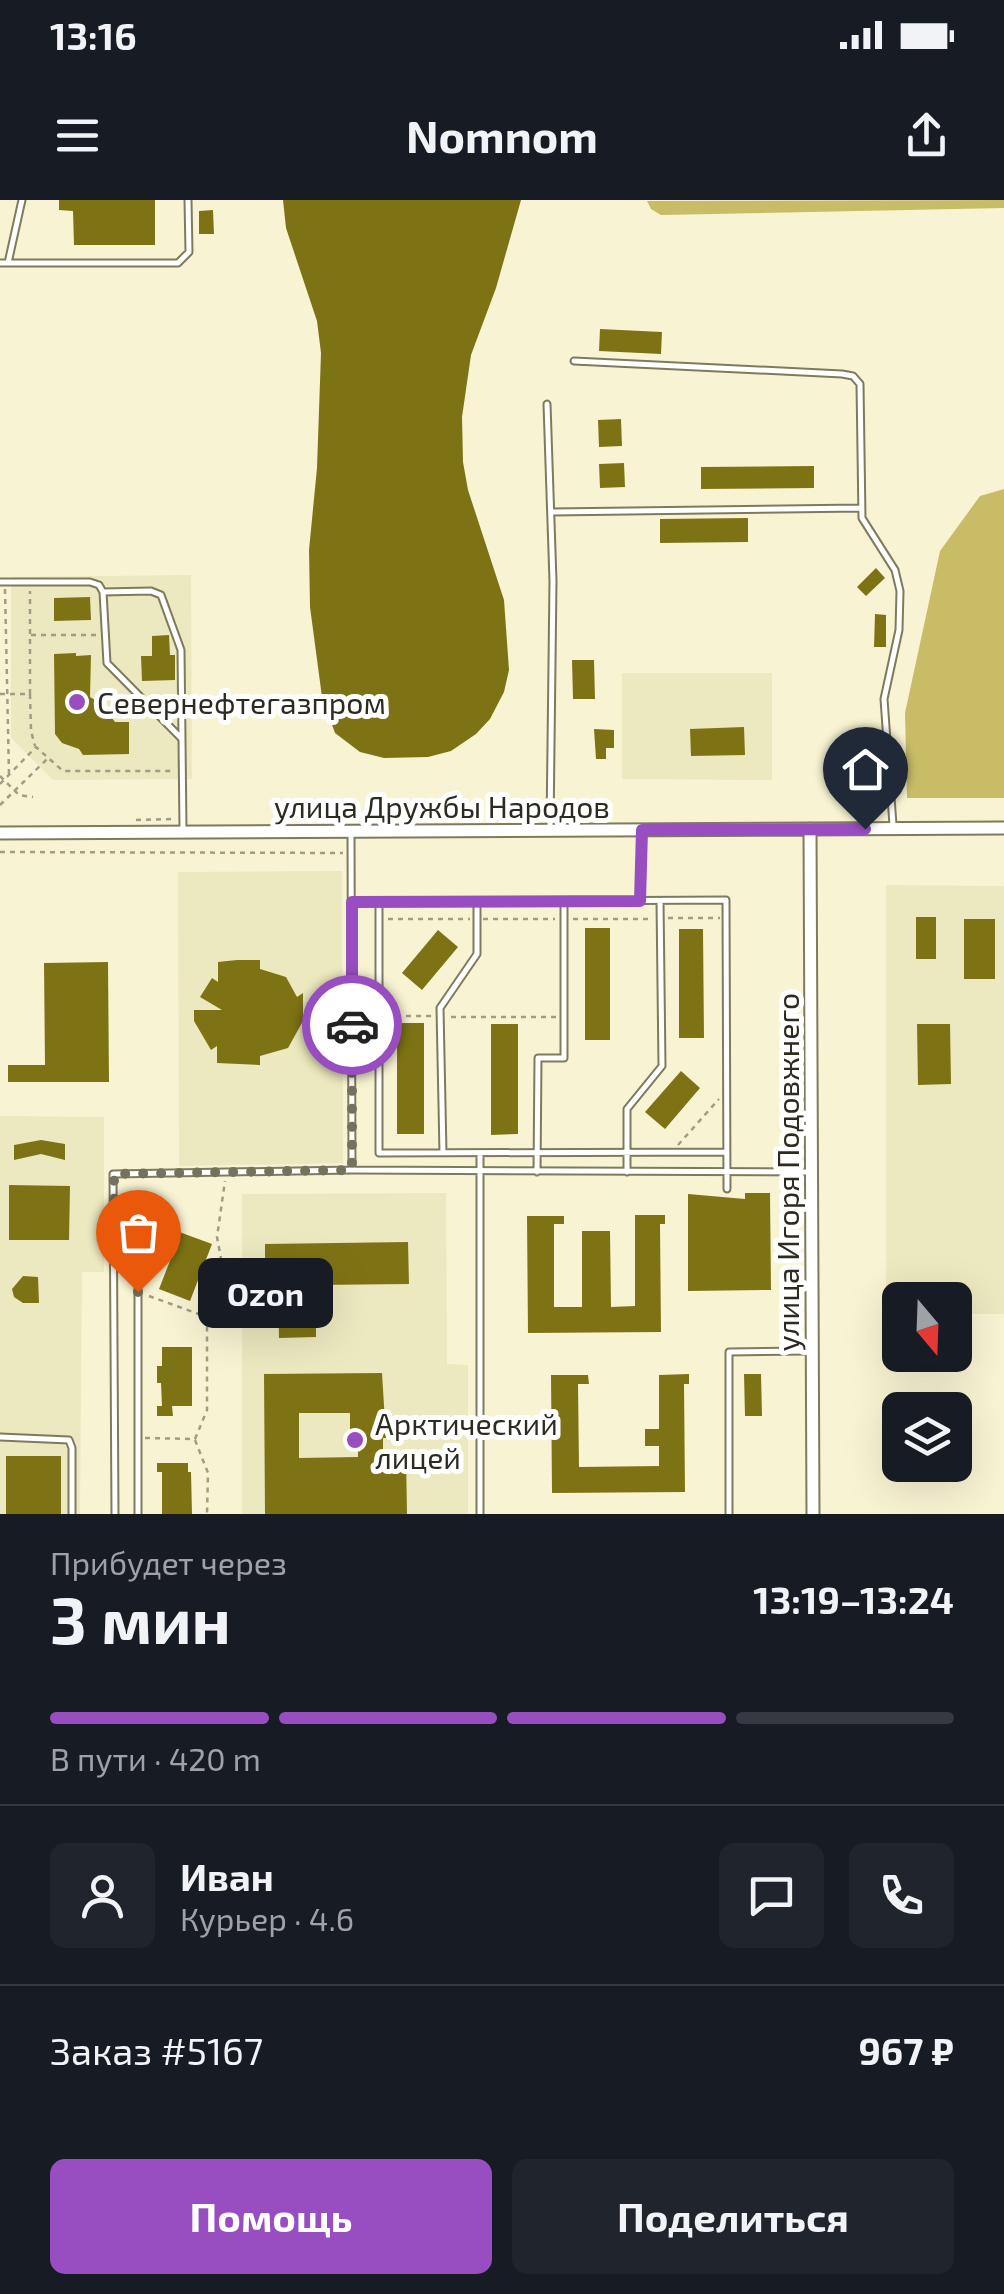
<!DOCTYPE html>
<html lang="ru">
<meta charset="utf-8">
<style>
:root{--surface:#171b24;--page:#20242c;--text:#f1f3f6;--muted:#9ea1a6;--line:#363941;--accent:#984ec0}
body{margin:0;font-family:"Exo 2",sans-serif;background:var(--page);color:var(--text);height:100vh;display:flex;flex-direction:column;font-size:38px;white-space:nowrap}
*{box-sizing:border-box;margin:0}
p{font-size:32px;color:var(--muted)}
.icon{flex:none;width:55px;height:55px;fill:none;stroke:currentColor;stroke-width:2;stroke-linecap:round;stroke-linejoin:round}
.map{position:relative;height:1314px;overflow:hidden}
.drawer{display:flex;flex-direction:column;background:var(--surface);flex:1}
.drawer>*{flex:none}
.needle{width:65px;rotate:161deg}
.fabs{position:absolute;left:882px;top:1082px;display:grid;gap:20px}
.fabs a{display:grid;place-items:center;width:90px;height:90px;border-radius:15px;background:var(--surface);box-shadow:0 10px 40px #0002;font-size:50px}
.pin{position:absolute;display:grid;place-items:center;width:85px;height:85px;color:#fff;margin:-102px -42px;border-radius:50% 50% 50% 0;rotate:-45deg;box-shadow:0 0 10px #0007}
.pin .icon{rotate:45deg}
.courier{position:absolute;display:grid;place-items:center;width:100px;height:100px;margin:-50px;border:8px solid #984ec0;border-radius:50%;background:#fff;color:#222;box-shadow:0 2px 12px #0007}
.bubble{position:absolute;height:70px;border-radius:15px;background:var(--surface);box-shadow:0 10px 40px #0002;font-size:32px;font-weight:700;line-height:70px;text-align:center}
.overview em{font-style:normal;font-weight:700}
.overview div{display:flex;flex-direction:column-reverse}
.overview{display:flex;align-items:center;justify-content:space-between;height:170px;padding:0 50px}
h1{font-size:65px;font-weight:700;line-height:75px}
.bar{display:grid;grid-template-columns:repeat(4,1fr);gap:15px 10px;align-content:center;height:120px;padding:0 50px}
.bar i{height:12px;border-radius:8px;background:var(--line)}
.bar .selected{background:var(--accent)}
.bar p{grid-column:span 4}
.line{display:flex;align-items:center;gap:25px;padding:0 50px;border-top:2px solid var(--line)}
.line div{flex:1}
.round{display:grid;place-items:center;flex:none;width:105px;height:105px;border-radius:15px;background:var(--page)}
.action{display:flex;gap:20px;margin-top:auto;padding:20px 50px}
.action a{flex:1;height:115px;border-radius:15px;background:var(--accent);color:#fff;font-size:40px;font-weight:700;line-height:115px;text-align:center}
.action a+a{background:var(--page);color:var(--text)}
.status{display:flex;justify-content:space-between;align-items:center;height:70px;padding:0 50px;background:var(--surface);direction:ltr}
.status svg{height:28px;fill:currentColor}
header{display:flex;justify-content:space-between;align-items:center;height:130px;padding:0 50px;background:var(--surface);font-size:45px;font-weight:700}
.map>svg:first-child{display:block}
.built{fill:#ece8bf}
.forest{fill:#c8bc67}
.building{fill:#7e7314;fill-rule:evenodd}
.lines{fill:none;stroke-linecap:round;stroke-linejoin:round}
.lane-casing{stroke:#7e7a5d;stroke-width:9}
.street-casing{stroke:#7e7a5d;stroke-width:15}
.path{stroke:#a09c85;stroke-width:2.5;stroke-dasharray:5 5;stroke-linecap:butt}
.lane{stroke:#fff;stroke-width:5}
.street{stroke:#fff;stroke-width:11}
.done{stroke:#74715e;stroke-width:10;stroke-dasharray:0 18}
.route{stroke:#984ec0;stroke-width:12}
.poi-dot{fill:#984ec0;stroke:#fff;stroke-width:4}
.labels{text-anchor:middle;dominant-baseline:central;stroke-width:10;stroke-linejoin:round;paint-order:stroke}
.poi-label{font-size:30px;fill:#2d2b1f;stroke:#fff;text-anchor:start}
.street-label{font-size:30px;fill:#2d2b1f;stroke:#fff}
</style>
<div class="status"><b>13:16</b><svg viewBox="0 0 49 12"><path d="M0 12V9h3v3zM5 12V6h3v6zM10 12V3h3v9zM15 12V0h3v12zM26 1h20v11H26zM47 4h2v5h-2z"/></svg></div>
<header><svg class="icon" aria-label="menu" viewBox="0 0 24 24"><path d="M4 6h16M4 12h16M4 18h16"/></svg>Nomnom<svg class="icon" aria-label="share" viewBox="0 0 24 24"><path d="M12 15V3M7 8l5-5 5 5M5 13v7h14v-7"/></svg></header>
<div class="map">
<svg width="1004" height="1314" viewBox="0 0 1004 1314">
<rect width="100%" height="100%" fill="#f8f4d3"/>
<path class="built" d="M 191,375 L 192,579 L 53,580 L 11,538 L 11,377 Z
M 622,473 L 772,473 L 772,580 L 622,579 Z
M 342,671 L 343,963 L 179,966 L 178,672 Z
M 886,685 L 1004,686 L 1004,1114 L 955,1114 L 955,1100 L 900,1100 L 900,1114 L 886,1114 Z
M 0,916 L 104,917 L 104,1072 L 82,1072 L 80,1314 L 0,1314 Z
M 446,993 L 447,1164 L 468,1165 L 468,1314 L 242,1314 L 242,994 Z"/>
<path class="forest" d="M 1004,0 L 1004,8 L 661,15 L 651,9 L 647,1 Z
M 1004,289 L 1004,598 L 907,598 L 905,513 L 940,351 L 980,296 Z"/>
<path class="building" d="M 59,0 L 155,0 L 155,45 L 74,45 L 73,11 L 59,10 Z
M 283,0 L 521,0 L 496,88 L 471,155 L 462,217 L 463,262 L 468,290 L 504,400 L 509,470 L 504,492 L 490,519 L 476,534 L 451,551 L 428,557 L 384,558 L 360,552 L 335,533 L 322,497 L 310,407 L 309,350 L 317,268 L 321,153 L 317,121 L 286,28 Z
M 213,10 L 214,34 L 199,34 L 199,11 Z
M 600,129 L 662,132 L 661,154 L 599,151 Z
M 621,219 L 622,246 L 599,247 L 598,220 Z
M 624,263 L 625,287 L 600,288 L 599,264 Z
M 814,266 L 814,288 L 701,289 L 701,267 Z
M 748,318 L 748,342 L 660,343 L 660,319 Z
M 876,368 L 885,378 L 866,396 L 857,387 Z
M 90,397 L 91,420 L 54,421 L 54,398 Z
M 875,414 L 886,415 L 886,447 L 874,447 Z
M 169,435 L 170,455 L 175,455 L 175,480 L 142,481 L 141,456 L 152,456 L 152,436 Z
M 76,453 L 76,456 L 91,455 L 90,497 L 102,504 L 115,522 L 129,522 L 129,554 L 83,555 L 79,549 L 62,543 L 55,534 L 54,454 Z
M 572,460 L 594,460 L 595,499 L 573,499 Z
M 744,527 L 745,555 L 691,556 L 690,529 Z
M 594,529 L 614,530 L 614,548 L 606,548 L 606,559 L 596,559 Z
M 916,717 L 936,717 L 936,759 L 916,759 Z
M 964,719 L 995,719 L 995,779 L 964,779 Z
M 585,728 L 610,728 L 610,840 L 585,840 Z
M 679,729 L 703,729 L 704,838 L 679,838 Z
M 438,730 L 458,747 L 422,790 L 402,773 Z
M 237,760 L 260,760 L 260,769 L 286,777 L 297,797 L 303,793 L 303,821 L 288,848 L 260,856 L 260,865 L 217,863 L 217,846 L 211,850 L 194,821 L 194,810 L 222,810 L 200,797 L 212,778 L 218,782 L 218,762 Z
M 108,762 L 109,882 L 8,882 L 8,865 L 45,865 L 44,763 Z
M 397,823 L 424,823 L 424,934 L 397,934 Z
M 491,824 L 518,824 L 518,934 L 491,935 Z
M 917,824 L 950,824 L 951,884 L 918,885 Z
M 681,871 L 700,888 L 665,929 L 645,912 Z
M 41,940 L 65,944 L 65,960 L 41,954 L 14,960 L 14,945 Z
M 9,985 L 70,986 L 69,1040 L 9,1040 Z
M 745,993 L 770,993 L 771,1090 L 688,1091 L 688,994 L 745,999 Z
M 635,1015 L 665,1015 L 665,1024 L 660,1024 L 661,1132 L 528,1133 L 527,1016 L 564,1016 L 564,1024 L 554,1024 L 554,1107 L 582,1107 L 582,1031 L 610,1031 L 611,1107 L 635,1106 Z
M 163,1026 L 212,1044 L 190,1101 L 159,1089 L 177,1043 L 159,1036 Z
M 408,1042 L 409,1084 L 316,1085 L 316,1137 L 279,1138 L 278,1086 L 265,1086 L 265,1044 Z
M 23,1076 L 38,1077 L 39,1103 L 23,1103 L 14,1097 L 12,1089 Z
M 162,1147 L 192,1147 L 192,1206 L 172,1206 L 173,1216 L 157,1216 L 157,1206 L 162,1206 L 161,1183 L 157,1183 L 157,1166 L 162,1166 Z
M 382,1173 L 386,1238 L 383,1238 L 383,1257 L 406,1257 L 407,1314 L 265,1314 L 264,1174 ZM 299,1213 L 350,1213 L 350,1239 L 358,1239 L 358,1257 L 299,1258 Z
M 689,1174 L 689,1184 L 684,1184 L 685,1292 L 552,1293 L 551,1175 L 588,1175 L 589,1184 L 578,1184 L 579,1267 L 659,1266 L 659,1246 L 645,1246 L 645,1229 L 659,1229 L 659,1175 Z
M 744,1174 L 761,1174 L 762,1216 L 745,1216 Z
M 6,1256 L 61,1256 L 61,1314 L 6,1314 Z
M 157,1263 L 188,1263 L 188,1272 L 191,1272 L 192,1314 L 162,1314 L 162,1272 L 157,1272 Z"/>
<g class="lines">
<defs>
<path id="lane" d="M 0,63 L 178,63 L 189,52 L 188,0
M 8,63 L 22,0
M 574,161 L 842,174 L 853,176 L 860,184 L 862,318 L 895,370 L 900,391 L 899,430 L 884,499 L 893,625
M 547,204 L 553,381 L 550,627
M 552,312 L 861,308
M 0,382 L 90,382 L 99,385 L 103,392 L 151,391 L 161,395 L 181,450 L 183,629
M 103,392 L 107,463 L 181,538
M 351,633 L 352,970
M 640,701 L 642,630
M 351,702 L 726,700 L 727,989
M 379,702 L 379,953 L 727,952
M 443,953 L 440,808 L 477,754 L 477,703
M 480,953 L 480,1314
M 537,972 L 538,858 L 564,858 L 564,701
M 627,972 L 627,909 L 662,866 L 660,701
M 114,1004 L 138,1016 L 138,1314
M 0,1237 L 69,1240 L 72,1248 L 72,1314
M 115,1314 L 113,974 L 352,970 L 809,972
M 729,1314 L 729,1152 L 810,1151"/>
<path id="street" d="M 810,629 L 813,1314
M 0,633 L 1004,628"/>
</defs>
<use href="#lane" class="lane-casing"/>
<use href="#street" class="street-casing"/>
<path class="path" d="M 5,389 L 9,575
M 31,435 L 98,435
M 0,494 L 30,494 L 31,531 L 35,546
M 30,494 L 30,391
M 0,576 L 19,595 L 33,597
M 0,584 L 36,547 L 63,571 L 174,571
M 0,605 L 47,559
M 136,620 L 173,619
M 0,652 L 343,653
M 668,718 L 720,718
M 388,719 L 470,719
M 483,719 L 555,719
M 573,719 L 650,719
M 386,816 L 433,816
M 451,817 L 558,817
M 678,945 L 719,899
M 149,1096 L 207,1117 L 222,1064 L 217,1037 L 225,981
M 145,1238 L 195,1239 L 207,1210 L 207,1119
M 195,1240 L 208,1273 L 207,1314"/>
<use href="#lane" class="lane"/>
<use href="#street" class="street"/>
</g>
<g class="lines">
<path class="done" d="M 138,1092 L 138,1016 L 114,1004 L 114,974 L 352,970 L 352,825"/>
<path class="route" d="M 352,825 L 352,702 L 640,701 L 642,630 L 865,629"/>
</g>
<g class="poi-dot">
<circle cx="77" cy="502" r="10"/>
<circle cx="355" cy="1240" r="10"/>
</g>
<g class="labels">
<g class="poi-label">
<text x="97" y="502">Севернефтегазпром</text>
<text x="375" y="1223">Арктический<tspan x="375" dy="34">лицей</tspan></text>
</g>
<g class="street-label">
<text x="442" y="606">улица Дружбы Народов</text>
<text transform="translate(787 972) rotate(-90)">улица Игоря Подовжнего</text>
</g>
</g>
</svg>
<div class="fabs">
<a><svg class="needle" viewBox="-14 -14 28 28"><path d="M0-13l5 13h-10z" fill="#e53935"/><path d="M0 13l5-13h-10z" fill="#9ea1a6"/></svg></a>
<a><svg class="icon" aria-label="layers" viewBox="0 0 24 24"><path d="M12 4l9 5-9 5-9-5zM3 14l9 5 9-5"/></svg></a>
</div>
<div class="pin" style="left:138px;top:1092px;background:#ea580c"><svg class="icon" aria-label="bag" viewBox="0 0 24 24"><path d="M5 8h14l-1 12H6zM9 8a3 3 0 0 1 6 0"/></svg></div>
<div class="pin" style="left:865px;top:629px;background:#1f2937"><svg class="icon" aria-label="home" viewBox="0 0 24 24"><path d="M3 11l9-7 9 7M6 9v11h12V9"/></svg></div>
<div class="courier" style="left:352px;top:825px"><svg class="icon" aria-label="car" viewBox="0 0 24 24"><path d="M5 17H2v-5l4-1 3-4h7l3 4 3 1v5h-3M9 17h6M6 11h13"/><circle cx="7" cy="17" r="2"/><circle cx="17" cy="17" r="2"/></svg></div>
<div class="bubble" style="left:198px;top:1058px;width:135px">Ozon</div>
</div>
<section class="drawer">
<div class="overview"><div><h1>3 мин</h1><p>Прибудет через</p></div><em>13:19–13:24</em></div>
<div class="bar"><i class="selected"></i><i class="selected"></i><i class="selected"></i><i></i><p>В пути · 420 m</p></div>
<div class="line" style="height:180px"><a class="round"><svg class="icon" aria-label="person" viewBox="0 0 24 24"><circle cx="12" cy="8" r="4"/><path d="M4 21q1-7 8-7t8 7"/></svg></a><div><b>Иван</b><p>Курьер · 4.6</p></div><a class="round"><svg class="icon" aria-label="chat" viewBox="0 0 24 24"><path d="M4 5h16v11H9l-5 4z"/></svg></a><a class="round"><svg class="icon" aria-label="phone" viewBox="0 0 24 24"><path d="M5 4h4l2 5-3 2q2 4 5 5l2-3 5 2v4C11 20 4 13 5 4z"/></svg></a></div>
<div class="line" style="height:130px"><div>Заказ #5167</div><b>967 ₽</b></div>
<div class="action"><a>Помощь</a><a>Поделиться</a></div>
</section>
